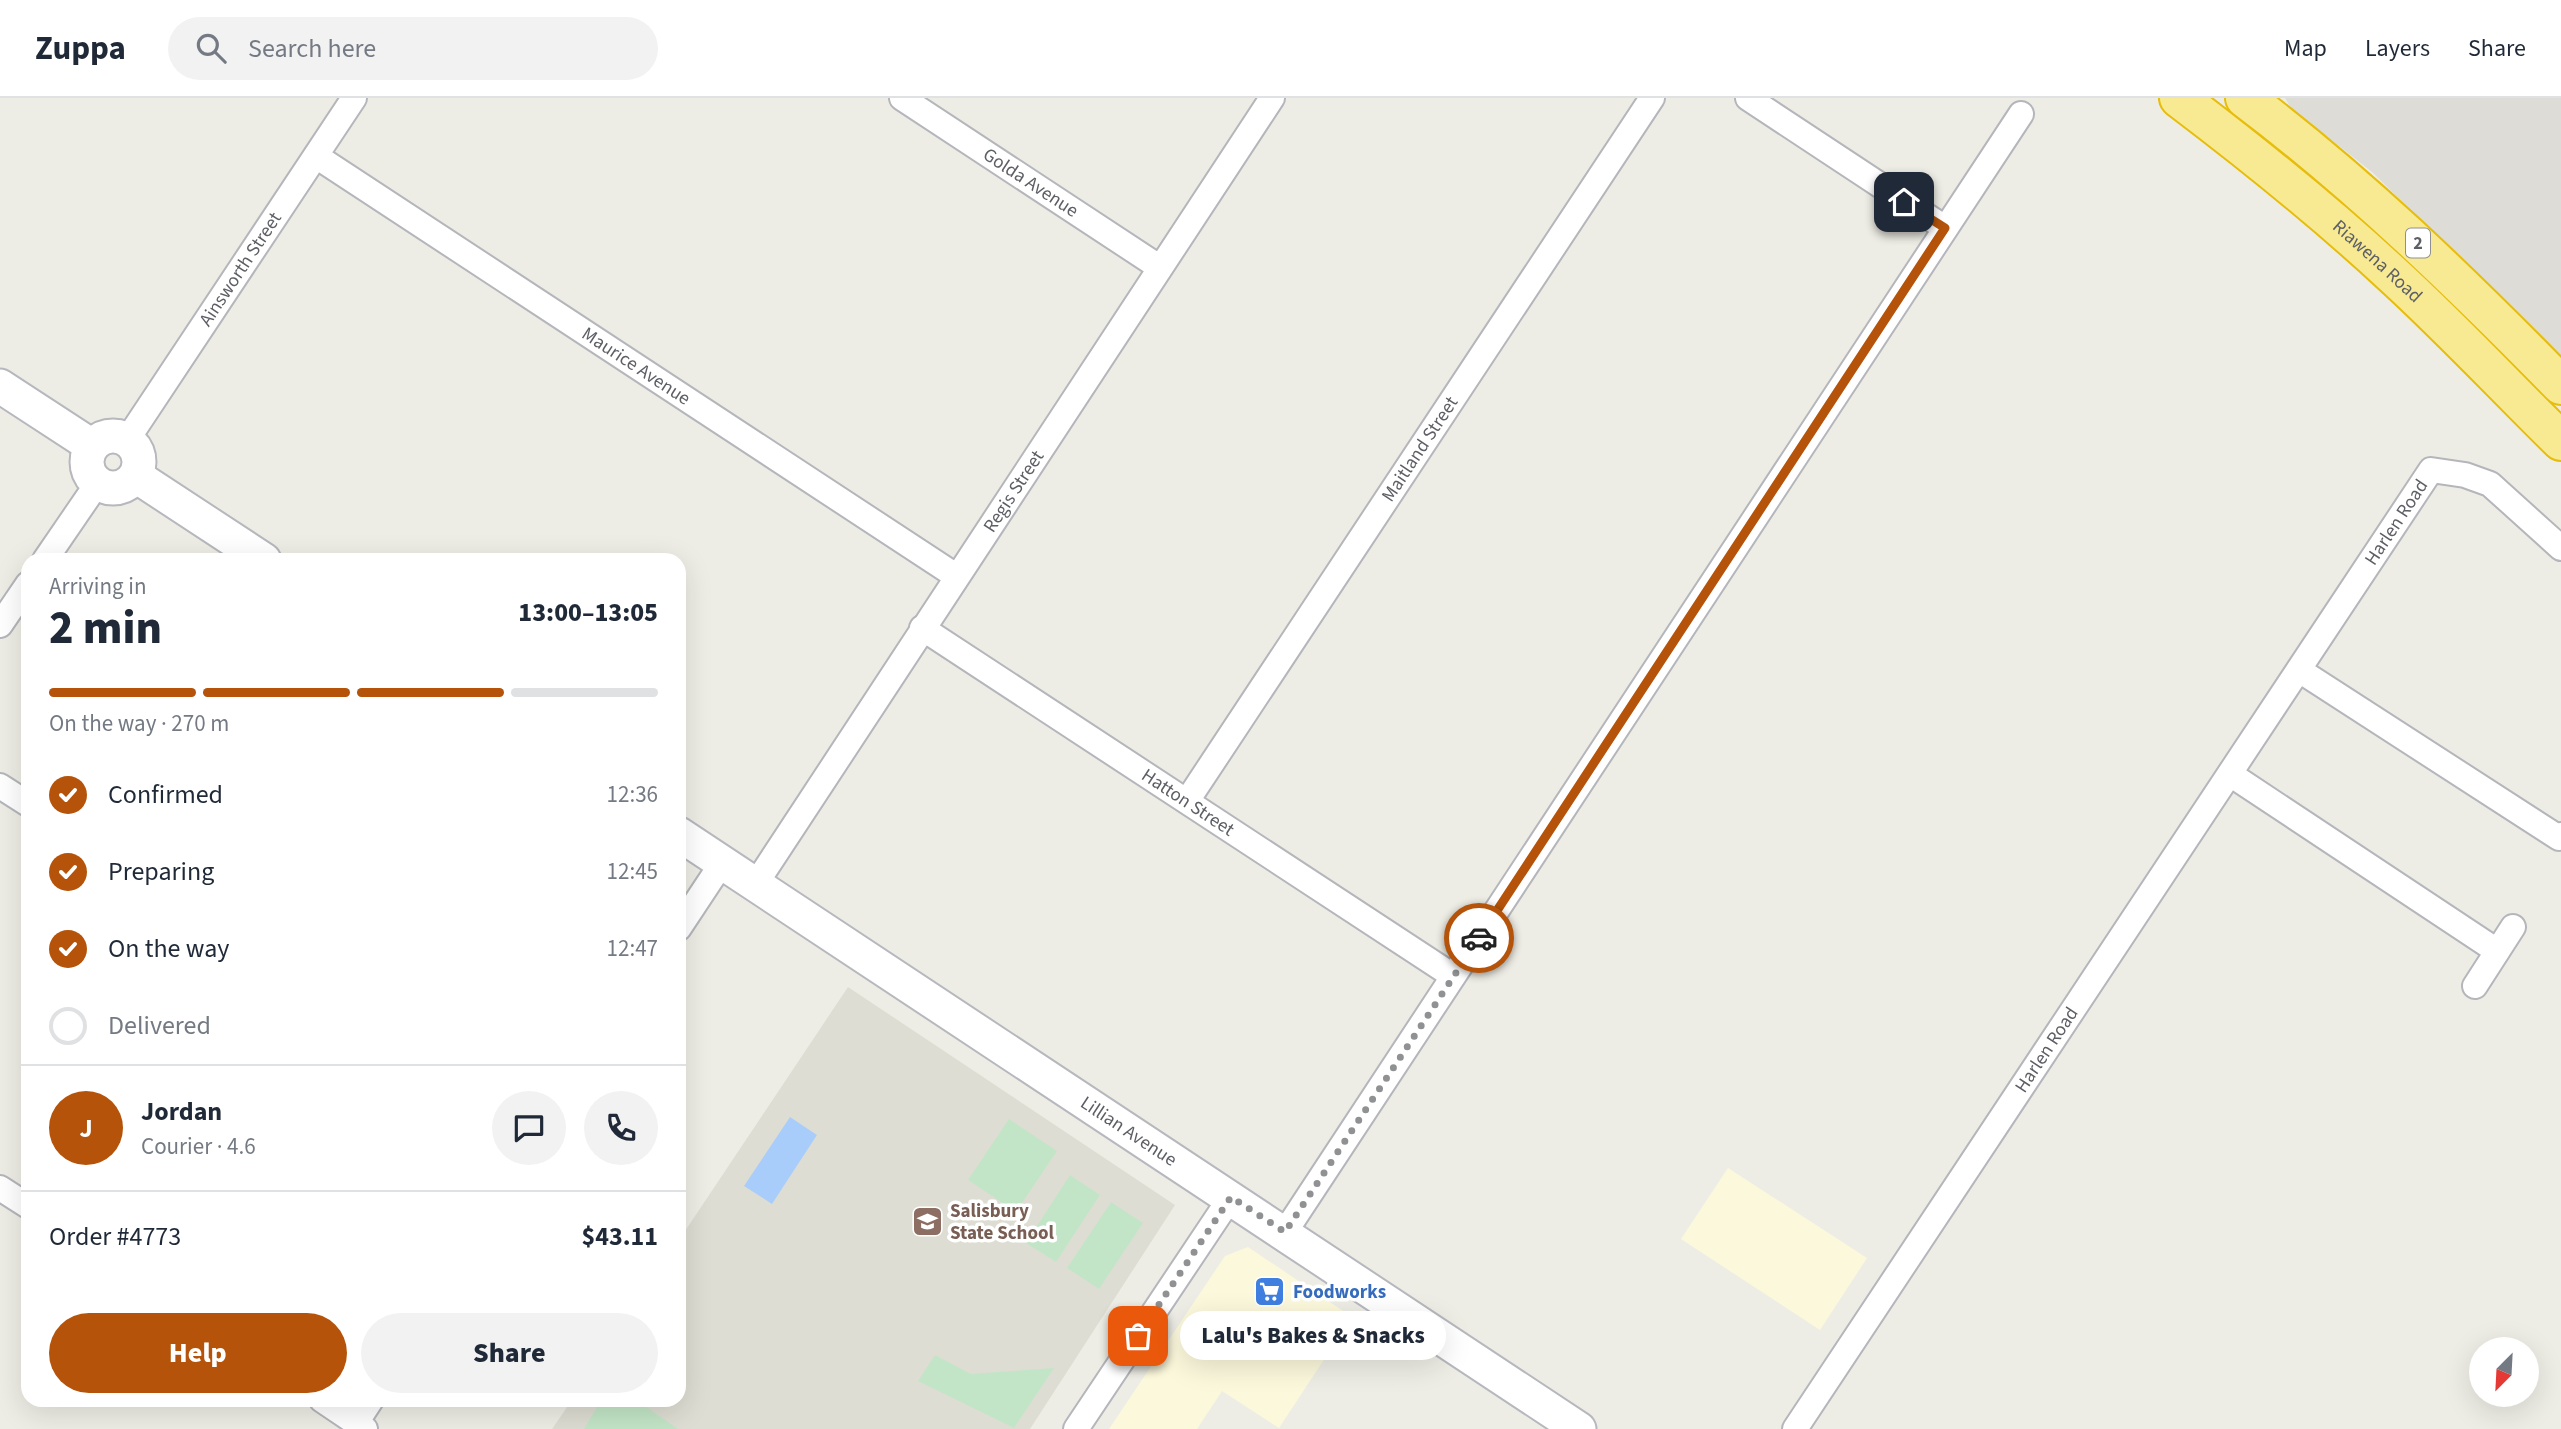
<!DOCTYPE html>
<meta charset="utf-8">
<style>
:root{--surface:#fff;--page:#f2f2f3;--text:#1f2937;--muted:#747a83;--line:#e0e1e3;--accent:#b45309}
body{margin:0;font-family:"Source Sans 3",sans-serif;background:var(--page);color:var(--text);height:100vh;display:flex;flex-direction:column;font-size:26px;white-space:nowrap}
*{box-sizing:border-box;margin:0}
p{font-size:23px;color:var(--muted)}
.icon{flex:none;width:38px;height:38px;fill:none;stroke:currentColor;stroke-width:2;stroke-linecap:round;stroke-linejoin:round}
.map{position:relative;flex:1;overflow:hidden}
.sheet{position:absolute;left:21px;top:455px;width:665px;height:854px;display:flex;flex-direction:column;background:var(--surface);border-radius:21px;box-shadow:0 7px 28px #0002}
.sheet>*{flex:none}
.needle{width:46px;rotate:204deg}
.tools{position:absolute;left:2469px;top:1239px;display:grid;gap:14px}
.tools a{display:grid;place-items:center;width:70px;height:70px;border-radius:50%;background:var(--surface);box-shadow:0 7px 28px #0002;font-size:35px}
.pin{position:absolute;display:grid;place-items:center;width:60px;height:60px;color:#fff;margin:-30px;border-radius:14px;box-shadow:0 4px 10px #0006}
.courier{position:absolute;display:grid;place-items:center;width:70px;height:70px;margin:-35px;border:5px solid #b45309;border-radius:50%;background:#fff;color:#222;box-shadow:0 2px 9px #0007}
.bubble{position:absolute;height:49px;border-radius:24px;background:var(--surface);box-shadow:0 7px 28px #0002;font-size:23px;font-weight:800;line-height:49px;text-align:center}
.summary em{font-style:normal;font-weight:800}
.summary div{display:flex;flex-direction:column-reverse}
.summary{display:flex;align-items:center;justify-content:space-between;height:119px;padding:0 28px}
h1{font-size:46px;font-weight:800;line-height:52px}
.bar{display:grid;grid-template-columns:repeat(4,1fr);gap:10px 7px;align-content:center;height:84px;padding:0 28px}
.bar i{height:9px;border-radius:5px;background:var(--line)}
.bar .active{background:var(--accent)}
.bar p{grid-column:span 4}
.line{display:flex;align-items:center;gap:18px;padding:0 28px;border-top:2px solid var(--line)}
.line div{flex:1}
.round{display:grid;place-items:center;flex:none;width:74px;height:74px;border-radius:37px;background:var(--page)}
ol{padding:0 28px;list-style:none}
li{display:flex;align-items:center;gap:21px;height:77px}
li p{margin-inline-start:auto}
li .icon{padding:7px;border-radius:50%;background:var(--accent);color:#fff;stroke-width:4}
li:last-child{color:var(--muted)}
li i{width:38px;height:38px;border:4px solid var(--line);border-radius:50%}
.cta{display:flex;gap:14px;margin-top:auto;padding:14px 28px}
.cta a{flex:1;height:80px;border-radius:42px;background:var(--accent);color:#fff;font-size:28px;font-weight:800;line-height:80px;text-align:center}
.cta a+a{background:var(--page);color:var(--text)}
header{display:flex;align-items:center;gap:42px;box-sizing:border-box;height:98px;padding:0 35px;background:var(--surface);border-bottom:2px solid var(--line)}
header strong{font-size:33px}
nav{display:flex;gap:38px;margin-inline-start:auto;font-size:24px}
.search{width:490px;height:63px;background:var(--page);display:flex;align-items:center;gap:18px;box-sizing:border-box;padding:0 24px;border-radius:38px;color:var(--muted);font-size:26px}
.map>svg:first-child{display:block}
.commercial{fill:#fcf8dc}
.industrial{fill:#dddcd7}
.education{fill:#deddd3}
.green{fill:#c3e5c7}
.water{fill:#a9cdfb}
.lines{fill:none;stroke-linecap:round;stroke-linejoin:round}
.street-casing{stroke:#b5b6bb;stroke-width:28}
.secondary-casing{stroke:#b6b8be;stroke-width:37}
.highway-casing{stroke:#e7bd0c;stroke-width:42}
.street{stroke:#fff;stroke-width:24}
.secondary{stroke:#fff;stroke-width:33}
.highway{stroke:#f7ea93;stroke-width:38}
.done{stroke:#909192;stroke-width:7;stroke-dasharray:0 12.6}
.route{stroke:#b45309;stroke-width:9}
.labels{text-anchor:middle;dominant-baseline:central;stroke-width:7;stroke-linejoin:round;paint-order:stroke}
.shield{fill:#fff;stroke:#8e8f93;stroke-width:2}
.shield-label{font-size:18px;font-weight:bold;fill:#5d5f65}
.street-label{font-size:19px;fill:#5d5f65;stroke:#fff}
.education-label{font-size:19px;font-weight:bold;fill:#785e54;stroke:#fff;text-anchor:start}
.shop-label{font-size:19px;font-weight:bold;fill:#366cbe;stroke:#fff;text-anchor:start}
</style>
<header>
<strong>Zuppa</strong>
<div class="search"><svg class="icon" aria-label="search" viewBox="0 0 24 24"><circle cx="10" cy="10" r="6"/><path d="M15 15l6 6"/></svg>Search here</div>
<nav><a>Map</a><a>Layers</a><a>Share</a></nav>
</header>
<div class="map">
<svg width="2561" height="1331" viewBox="0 0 2561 1331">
<rect width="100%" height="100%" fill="#eeede5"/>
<path class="commercial" d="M 1728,1070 L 1867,1160 L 1820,1232 L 1681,1141 Z
M 1248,1149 L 1352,1219 L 1279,1330 L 1222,1293 L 1197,1331 L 1109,1331 L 1225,1158 Z"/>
<path class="industrial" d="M 2285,0 L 2561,0 L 2561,259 L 2372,74 L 2291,10 Z"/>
<path class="education" d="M 848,889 L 1175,1107 L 1030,1331 L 552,1331 L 572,1302 L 679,1302 L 679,1142 Z"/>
<path class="green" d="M 1009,1021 L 1057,1053 L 1016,1114 L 968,1082 Z
M 1070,1077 L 1100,1097 L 1056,1164 L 1026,1145 Z
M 1111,1104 L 1143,1125 L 1099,1191 L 1067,1170 Z
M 935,1257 L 971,1276 L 1054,1270 L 1014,1330 L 918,1283 Z
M 625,1302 L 636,1302 L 678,1331 L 584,1331 L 599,1306 Z"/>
<path class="water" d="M 790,1019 L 817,1037 L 772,1106 L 744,1088 Z"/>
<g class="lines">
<defs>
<g id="street">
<path id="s1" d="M 902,0 L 1159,169"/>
<path d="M 1748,0 L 1945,130"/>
<path id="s2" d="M 316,58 L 956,478"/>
<path id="s3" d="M 127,342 L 354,0"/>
<path d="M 45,462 L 97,386"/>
<path d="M 0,527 L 28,486"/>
<path id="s4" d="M 922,530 L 1453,878"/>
<path d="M 2299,572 L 2559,740 L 2561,737"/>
<path d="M 2230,676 L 2497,853"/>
<path d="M 0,688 L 28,706"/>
<path id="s5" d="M 1187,703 L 1652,0"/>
<path id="s6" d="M 755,787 L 1272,0"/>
<path d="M 679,830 L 722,765"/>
<path d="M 2475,888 L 2513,829"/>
<path d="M 0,1090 L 28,1108"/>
<path d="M 1285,1134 L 2021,16"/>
<path d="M 322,1302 L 365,1331"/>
<path d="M 356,1325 L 371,1302"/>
<path d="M 1076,1331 L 1231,1099"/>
<path id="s7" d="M 1795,1331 L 2431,372 L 2465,377 L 2490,386 L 2561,450"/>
</g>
<g id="secondary">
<path d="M 0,288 L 92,348"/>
<circle cx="113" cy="364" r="26"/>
<path d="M 136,378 L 264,462"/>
<path id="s8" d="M 679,736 L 1579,1331"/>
</g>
<g id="highway">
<path id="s9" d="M 2179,0 C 2253,56 2325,114 2393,177 C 2451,230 2505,288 2561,343"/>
<path d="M 2245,0 C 2359,86 2461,185 2561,287"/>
</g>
</defs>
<use href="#street" class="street-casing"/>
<use href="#secondary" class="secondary-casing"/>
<use href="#highway" class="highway-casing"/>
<use href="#street" class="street"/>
<use href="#secondary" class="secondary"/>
<use href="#highway" class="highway"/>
</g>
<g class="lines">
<path class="done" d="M 1138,1238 L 1231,1099 L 1285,1134 L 1479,840"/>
<path class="route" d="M 1479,840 L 1945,130 L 1904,104"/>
</g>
<defs>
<symbol id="school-square" viewBox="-11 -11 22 22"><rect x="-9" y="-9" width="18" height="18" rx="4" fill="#8d6e63" stroke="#fff"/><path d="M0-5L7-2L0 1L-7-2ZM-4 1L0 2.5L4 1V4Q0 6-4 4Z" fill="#fff"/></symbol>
<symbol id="supermarket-square" viewBox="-11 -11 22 22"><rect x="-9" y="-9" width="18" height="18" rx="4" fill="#3f7fe0" stroke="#fff"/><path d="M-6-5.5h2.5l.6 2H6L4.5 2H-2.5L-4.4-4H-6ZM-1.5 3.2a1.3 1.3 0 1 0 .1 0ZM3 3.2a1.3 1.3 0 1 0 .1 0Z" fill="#fff"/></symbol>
</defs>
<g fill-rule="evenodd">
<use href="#school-square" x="910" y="1106" width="35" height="35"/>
<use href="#supermarket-square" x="1252" y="1176" width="35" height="35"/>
</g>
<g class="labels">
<rect class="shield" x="2406" y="130.5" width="24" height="29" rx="5"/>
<g class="shield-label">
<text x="2418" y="145">2</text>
</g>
<g class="street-label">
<text stroke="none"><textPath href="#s1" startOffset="154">Golda Avenue</textPath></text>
<text stroke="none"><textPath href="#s9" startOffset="257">Riawena Road</textPath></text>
<text stroke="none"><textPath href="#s3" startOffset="205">Ainsworth Street</textPath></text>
<text stroke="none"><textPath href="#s2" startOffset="383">Maurice Avenue</textPath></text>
<text stroke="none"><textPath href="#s5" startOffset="422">Maitland Street</textPath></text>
<text stroke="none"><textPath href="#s6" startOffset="471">Regis Street</textPath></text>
<text stroke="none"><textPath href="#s7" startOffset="1088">Harlen Road</textPath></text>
<text stroke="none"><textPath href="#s4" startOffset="318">Hatton Street</textPath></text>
<text stroke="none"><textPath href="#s7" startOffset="455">Harlen Road</textPath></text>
<text stroke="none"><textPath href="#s8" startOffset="539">Lillian Avenue</textPath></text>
</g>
<g class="education-label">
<text x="950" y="1113">Salisbury<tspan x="950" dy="22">State School</tspan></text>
</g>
<g class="shop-label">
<text x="1293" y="1194">Foodworks</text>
</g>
</g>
</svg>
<div class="tools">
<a><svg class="needle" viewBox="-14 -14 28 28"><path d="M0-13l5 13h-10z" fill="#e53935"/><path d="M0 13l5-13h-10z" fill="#747a83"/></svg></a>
</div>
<div class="pin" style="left:1138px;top:1238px;background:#ea580c"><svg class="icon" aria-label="bag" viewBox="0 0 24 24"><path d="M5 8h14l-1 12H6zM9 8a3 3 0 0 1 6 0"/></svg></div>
<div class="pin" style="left:1904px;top:104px;background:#1f2937"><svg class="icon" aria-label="home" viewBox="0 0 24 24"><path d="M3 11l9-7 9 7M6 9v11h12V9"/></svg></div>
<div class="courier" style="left:1479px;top:840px"><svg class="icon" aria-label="car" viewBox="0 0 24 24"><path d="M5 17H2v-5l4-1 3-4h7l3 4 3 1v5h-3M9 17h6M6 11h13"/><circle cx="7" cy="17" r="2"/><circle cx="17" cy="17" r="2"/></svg></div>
<div class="bubble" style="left:1180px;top:1213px;width:266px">Lalu's Bakes &amp; Snacks</div>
<section class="sheet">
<div class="summary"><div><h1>2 min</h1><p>Arriving in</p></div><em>13:00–13:05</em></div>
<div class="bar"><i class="active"></i><i class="active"></i><i class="active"></i><i></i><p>On the way · 270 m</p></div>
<ol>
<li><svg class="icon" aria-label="check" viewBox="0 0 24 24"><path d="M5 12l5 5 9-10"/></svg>Confirmed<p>12:36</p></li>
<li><svg class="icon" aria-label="check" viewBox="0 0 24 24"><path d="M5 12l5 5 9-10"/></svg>Preparing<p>12:45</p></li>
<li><svg class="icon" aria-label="check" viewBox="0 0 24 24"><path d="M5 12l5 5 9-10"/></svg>On the way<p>12:47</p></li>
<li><i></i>Delivered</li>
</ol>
<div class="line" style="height:126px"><b class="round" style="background:var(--accent);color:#fff">J</b><div><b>Jordan</b><p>Courier · 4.6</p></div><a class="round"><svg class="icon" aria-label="chat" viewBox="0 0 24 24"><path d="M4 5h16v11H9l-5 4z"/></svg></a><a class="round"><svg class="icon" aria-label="phone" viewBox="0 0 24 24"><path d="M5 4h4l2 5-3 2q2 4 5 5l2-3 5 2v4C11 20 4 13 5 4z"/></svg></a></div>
<div class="line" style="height:91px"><div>Order #4773</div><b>$43.11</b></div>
<div class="cta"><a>Help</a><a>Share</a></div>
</section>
</div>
